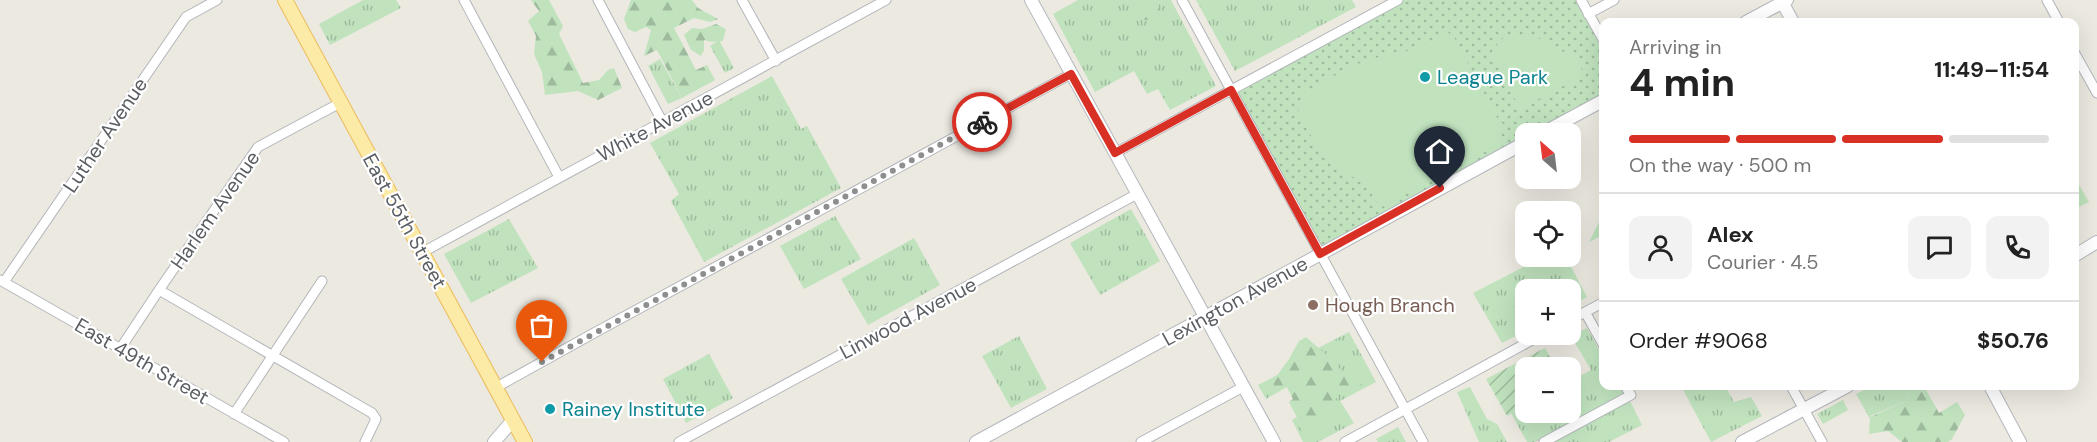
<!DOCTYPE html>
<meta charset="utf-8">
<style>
:root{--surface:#fff;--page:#f2f2f2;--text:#222;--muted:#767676;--line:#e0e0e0;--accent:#d93025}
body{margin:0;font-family:"DM Sans",sans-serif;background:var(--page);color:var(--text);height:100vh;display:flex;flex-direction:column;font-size:22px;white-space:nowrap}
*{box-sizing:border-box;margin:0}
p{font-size:20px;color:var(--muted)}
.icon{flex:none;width:33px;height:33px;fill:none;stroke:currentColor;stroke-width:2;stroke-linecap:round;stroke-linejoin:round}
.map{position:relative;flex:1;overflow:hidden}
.drawer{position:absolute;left:1599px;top:18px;width:480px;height:372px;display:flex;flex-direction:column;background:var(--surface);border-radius:12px;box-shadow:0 6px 24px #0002}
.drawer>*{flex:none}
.needle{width:39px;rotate:332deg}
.buttons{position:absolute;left:1515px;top:123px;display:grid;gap:12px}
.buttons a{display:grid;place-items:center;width:66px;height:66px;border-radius:12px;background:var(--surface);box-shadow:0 6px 24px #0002;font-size:30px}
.pin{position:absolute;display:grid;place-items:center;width:51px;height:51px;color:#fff;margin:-62px -26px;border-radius:50% 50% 50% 0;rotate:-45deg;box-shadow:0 0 6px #0007}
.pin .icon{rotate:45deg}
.courier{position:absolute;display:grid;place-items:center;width:60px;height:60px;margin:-30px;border:4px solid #d93025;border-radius:50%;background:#fff;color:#222;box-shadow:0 2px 8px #0007}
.summary em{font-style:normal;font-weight:700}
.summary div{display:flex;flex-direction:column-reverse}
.summary{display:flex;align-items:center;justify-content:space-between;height:102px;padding:0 30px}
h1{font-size:39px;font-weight:700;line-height:45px}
.bar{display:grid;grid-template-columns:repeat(4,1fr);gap:9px 6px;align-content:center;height:72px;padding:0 30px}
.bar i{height:8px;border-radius:4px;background:var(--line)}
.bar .on{background:var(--accent)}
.bar p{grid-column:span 4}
.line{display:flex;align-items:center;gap:15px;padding:0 30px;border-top:2px solid var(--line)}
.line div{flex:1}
.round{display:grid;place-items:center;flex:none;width:63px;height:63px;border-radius:12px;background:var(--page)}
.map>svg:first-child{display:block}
.grass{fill:url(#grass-tufts)}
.forest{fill:url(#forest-firs)}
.park{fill:url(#park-dots)}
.garden{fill:url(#garden-furrows)}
.pitch{fill:#c0e3be}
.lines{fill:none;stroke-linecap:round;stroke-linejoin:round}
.street-casing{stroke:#b2b5b9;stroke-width:11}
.secondary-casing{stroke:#b3b7bc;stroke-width:14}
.primary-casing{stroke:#ecbc5b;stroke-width:16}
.street{stroke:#fff;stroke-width:9}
.secondary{stroke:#fff;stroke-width:12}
.primary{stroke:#fceaa7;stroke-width:14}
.done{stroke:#8d8f8e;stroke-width:6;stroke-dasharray:0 10.8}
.route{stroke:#d93025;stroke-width:8}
.culture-dot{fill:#0f9aa8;stroke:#fff;stroke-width:2}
.education-dot{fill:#8d6e63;stroke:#fff;stroke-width:2}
.labels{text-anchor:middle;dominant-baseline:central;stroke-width:4.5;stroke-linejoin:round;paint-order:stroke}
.culture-label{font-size:20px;fill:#0d838f;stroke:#fff;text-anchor:start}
.street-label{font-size:20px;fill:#5a5e62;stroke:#fff}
.education-label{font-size:20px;fill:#785e54;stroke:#fff;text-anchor:start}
</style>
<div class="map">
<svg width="2097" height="442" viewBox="0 0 2097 442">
<defs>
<pattern id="grass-tufts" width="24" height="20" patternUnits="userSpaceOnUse" patternTransform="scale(1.5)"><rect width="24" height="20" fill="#c0e3be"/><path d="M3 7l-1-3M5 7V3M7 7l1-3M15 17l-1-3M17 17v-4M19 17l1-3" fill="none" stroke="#9fbb9e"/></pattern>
<pattern id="forest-firs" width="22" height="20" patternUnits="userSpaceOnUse" patternTransform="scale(1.5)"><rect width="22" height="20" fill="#c0e3be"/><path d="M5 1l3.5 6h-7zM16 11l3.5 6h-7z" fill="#9fbb9e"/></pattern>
<pattern id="park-dots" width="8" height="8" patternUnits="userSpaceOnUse" patternTransform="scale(1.5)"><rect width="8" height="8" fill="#c0e3be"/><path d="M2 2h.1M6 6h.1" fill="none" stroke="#9fbb9e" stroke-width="1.8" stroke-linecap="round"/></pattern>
<pattern id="garden-furrows" width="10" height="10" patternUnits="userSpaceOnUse" patternTransform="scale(1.5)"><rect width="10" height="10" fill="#c0e3be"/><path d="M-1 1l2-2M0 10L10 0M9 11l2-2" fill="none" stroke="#9fbb9e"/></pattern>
</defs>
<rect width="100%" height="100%" fill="#ece9e1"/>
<path class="grass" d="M 363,0 L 396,0 L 401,8 L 330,45 L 319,24 Z
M 1078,0 L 1171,0 L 1216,86 L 1170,110 L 1158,89 L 1147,94 L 1134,71 L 1095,92 L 1053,14 Z
M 1196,0 L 1352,0 L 1356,7 L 1235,71 Z
M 719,40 L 734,68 L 725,73 L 710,46 Z
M 660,59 L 682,98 L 668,104 L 648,66 Z
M 772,76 L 801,129 L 807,126 L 841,188 L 704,262 L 671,201 L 679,194 L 650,143 Z
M 1131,209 L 1160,261 L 1100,295 L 1070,243 Z
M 835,216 L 861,259 L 804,289 L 780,246 Z
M 509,219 L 538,268 L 471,303 L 444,254 Z
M 914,238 L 940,285 L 868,325 L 841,279 Z
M 1566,257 L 1587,297 L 1571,306 L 1570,290 L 1526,290 L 1525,331 L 1502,343 L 1473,293 L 1543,257 Z
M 1587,328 L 1603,357 L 1604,386 L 1620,386 L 1624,394 L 1535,442 L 1527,442 L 1511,413 L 1525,405 L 1526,412 L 1570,412 L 1571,381 L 1591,370 L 1571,336 Z
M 1349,332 L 1376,382 L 1340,401 L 1354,423 L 1318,442 L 1303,442 L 1292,420 L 1297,417 L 1289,402 L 1293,399 L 1287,387 L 1266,399 L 1258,385 L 1296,365 L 1295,360 Z
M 1019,336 L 1047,389 L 1011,408 L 982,356 Z
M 709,354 L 733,398 L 686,423 L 663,379 Z
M 1681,386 L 1725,386 L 1734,402 L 1751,397 L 1762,416 L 1711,442 Z
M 1872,386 L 1909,386 L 1906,401 L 1870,416 L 1870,419 L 1856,394 Z
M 1470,387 L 1487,419 L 1497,424 L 1507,442 L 1479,442 L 1457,392 Z
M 1843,400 L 1848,410 L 1823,424 L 1817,414 Z
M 1630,401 L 1642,425 L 1609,442 L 1550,442 Z
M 1398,427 L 1406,442 L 1378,442 L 1376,439 Z"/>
<path class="forest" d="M 531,0 L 549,0 L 563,26 L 559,34 L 583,83 L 599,80 L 608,70 L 614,68 L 622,88 L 598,100 L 578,91 L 545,95 L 542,72 L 534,54 L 536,36 L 528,21 L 539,11 Z
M 631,0 L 692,0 L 698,8 L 718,19 L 710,22 L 694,18 L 674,28 L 696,70 L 707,65 L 715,80 L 682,98 L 657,50 L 644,56 L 651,30 L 646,27 L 635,32 L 628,29 L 624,19 Z
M 1134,0 L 1158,0 L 1159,11 L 1153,20 L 1141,20 L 1132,5 Z
M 716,24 L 726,29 L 723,41 L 712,42 L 704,40 L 704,50 L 701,56 L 691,50 L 684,35 L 692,28 L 702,29 Z
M 1603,191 L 1603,235 L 1589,242 L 1600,220 Z
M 1306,337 L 1331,359 L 1346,376 L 1359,376 L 1364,383 L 1351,389 L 1338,393 L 1335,401 L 1328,407 L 1324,421 L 1309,425 L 1314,431 L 1310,437 L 1299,427 L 1297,417 L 1289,402 L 1293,399 L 1287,387 L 1274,389 L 1273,381 L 1289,359 L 1299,341 Z
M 1909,386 L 1925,388 L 1939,413 L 1957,402 L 1965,415 L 1952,439 L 1948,442 L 1902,442 L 1888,431 L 1869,434 L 1870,417 L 1906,401 Z"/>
<path class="park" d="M 1398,0 L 1581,0 L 1603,41 L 1603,100 L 1541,133 L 1526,134 L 1525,142 L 1320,254 L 1231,90 Z"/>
<path class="garden" d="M 1545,348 L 1556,367 L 1526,368 L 1525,405 L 1507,416 L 1486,379 Z"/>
<path class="pitch" d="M 1446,31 L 1454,37 L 1500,123 L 1503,123 L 1501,143 L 1380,208 L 1365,182 L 1348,175 L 1320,152 L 1298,112 L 1303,93 L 1354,65 L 1391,53 L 1415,50 Z
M 1515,34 L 1538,38 L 1581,61 L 1582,76 L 1520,109 L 1491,54 C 1498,43 1501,36 1515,34 Z
M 2074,176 L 2089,202 L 2075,209 L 2074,209 Z"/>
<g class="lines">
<defs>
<path id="street" d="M 464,0 L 559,177
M 598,0 L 663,123
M 742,0 L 776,61
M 1182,0 L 1423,442
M 1581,0 L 1604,41
M 2047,0 L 2059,22
M 1588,14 L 1614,0
M 2074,52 L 2097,93
M 1115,153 L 1398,0
M 423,252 L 886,0
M 0,280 L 284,442
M 4,282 L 186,17 L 217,0
M 159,290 L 372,413 L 376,419 L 365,442
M 1585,312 L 1604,346
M 1570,320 L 1604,302
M 120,349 L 159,290 L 258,147 L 340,103
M 1791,386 L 1822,442
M 495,388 L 594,333 L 1071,74
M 234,414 L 322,281
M 679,442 L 1137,194
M 1141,442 L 1243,387
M 1345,442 L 1543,334
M 1544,442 L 1631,395 L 1625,386"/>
<path id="secondary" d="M 1031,0 L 1274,442
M 1781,0 L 1793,22
M 1746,22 L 1787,0
M 1541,134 L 1604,100
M 2074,256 L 2097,242
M 1990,386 L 2020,442
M 494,442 L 513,420
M 976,442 L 1526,142
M 1742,442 L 1848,386"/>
<path id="primary" d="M 285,0 L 525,442"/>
</defs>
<use href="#street" class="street-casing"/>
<use href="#secondary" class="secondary-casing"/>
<use href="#primary" class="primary-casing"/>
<use href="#street" class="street"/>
<use href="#secondary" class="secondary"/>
<use href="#primary" class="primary"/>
</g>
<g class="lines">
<path class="done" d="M 542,362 L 982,122"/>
<path class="route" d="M 982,122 L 1071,74 L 1115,153 L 1231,90 L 1320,254 L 1440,188"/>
</g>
<g class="culture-dot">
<circle cx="1425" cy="77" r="6"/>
<circle cx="550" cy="409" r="6"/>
</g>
<circle class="education-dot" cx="1313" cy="305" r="6"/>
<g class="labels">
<g class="culture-label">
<text x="1437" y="77">League Park</text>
<text x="562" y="409">Rainey Institute</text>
</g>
<g class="street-label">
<text transform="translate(655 126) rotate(-28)">White Avenue</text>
<text transform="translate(105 135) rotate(-56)">Luther Avenue</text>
<text transform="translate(215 210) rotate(-55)">Harlem Avenue</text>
<text transform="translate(405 221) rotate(61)">East 55th Street</text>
<text transform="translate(1235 301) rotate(-29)">Lexington Avenue</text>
<text transform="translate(908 318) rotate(-28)">Linwood Avenue</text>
<text transform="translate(142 361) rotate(30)">East 49th Street</text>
</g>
<g class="education-label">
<text x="1325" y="305">Hough Branch</text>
</g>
</g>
</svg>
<div class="buttons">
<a><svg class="needle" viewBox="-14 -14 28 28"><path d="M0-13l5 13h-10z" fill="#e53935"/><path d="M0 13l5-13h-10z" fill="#767676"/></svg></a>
<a><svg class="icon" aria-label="locate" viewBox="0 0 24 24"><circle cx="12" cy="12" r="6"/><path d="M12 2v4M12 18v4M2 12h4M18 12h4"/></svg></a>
<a>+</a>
<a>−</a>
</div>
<div class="pin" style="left:542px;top:362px;background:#ea580c"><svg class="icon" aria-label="bag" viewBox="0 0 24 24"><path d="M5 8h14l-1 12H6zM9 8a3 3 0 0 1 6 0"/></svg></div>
<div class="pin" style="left:1440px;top:188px;background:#1f2937"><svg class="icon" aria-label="home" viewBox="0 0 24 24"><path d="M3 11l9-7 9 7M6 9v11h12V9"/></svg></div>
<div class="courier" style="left:982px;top:122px"><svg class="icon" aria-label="bike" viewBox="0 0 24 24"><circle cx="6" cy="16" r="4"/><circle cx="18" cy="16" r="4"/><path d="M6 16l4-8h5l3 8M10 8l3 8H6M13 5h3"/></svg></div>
<section class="drawer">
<div class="summary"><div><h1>4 min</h1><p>Arriving in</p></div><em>11:49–11:54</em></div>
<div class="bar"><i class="on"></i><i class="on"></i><i class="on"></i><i></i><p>On the way · 500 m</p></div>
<div class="line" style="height:108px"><a class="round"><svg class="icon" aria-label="person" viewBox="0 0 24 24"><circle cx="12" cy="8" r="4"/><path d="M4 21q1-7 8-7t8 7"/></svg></a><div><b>Alex</b><p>Courier · 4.5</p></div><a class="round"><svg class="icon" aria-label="chat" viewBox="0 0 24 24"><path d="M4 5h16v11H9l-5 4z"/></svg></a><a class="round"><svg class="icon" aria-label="phone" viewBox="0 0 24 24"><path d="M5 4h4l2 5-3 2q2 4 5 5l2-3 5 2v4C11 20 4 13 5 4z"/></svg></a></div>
<div class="line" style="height:78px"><div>Order #9068</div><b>$50.76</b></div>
</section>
</div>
